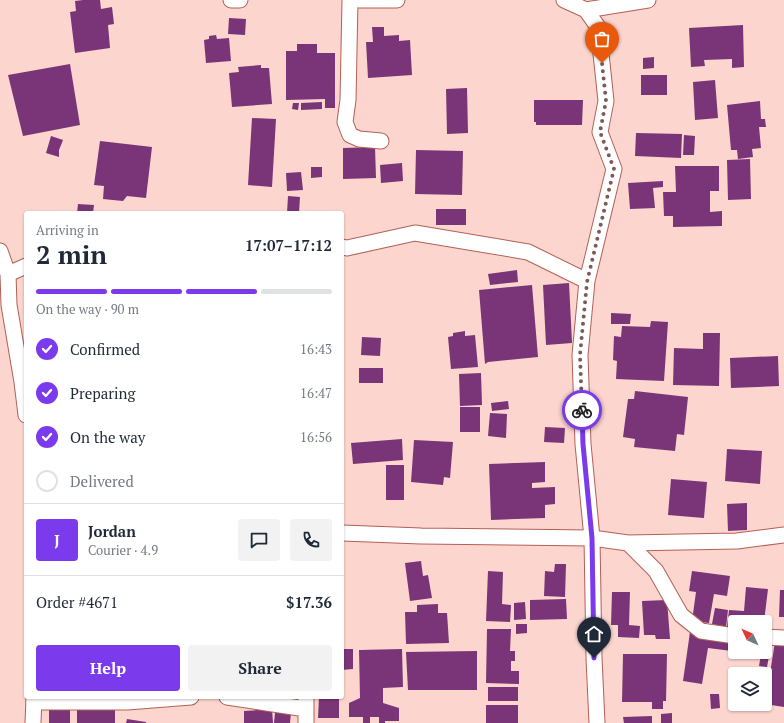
<!DOCTYPE html>
<meta charset="utf-8">
<style>
:root{--surface:#fff;--page:#f2f2f3;--text:#1f2937;--muted:#747a83;--line:#e0e1e3;--accent:#7c3aed}
body{margin:0;font-family:"PT Serif",serif;background:var(--page);color:var(--text);height:100vh;display:flex;flex-direction:column;font-size:15px;white-space:nowrap}
*{box-sizing:border-box;margin:0}
p{font-size:13px;color:var(--muted)}
.icon{flex:none;width:22px;height:22px;fill:none;stroke:currentColor;stroke-width:2;stroke-linecap:round;stroke-linejoin:round}
.map{position:relative;flex:1;overflow:hidden}
.details{position:absolute;left:24px;top:211px;width:320px;height:488px;display:flex;flex-direction:column;background:var(--surface);border-radius:4px;box-shadow:0 1px 3px #0004}
.details>*{flex:none}
.needle{width:26px;rotate:314deg}
.controls{position:absolute;left:728px;top:615px;display:grid;gap:8px}
.controls a{display:grid;place-items:center;width:44px;height:44px;border-radius:4px;background:var(--surface);box-shadow:0 1px 3px #0004;font-size:20px}
.pin{position:absolute;display:grid;place-items:center;width:34px;height:34px;color:#fff;margin:-41px -17px;border-radius:50% 50% 50% 0;rotate:-45deg;box-shadow:0 0 4px #0007}
.pin .icon{rotate:45deg}
.courier{position:absolute;display:grid;place-items:center;width:40px;height:40px;margin:-20px;border:3px solid #7c3aed;border-radius:50%;background:#fff;color:#222;box-shadow:0 1px 5px #0007}
.headline em{font-style:normal;font-weight:800}
.headline div{display:flex;flex-direction:column-reverse}
.headline{display:flex;align-items:center;justify-content:space-between;height:68px;padding:0 12px}
h1{font-size:26px;font-weight:800;line-height:30px}
.bar{display:grid;grid-template-columns:repeat(4,1fr);gap:6px 4px;align-content:center;height:48px;padding:0 12px}
.bar i{height:5px;border-radius:3px;background:var(--line)}
.bar .active{background:var(--accent)}
.bar p{grid-column:span 4}
.line{display:flex;align-items:center;gap:10px;padding:0 12px;border-top:1px solid var(--line)}
.line div{flex:1}
.round{display:grid;place-items:center;flex:none;width:42px;height:42px;border-radius:4px;background:var(--page)}
ol{padding:0 12px;list-style:none}
li{display:flex;align-items:center;gap:12px;height:44px}
li p{margin-inline-start:auto}
li .icon{padding:4px;border-radius:50%;background:var(--accent);color:#fff;stroke-width:4}
li:last-child{color:var(--muted)}
li i{width:22px;height:22px;border:2px solid var(--line);border-radius:50%}
.button{display:flex;gap:8px;margin-top:auto;padding:8px 12px}
.button a{flex:1;height:46px;border-radius:4px;background:var(--accent);color:#fff;font-size:16px;font-weight:800;line-height:46px;text-align:center}
.button a+a{background:var(--page);color:var(--text)}
.map>svg:first-child{display:block}
.building{fill:#793577}
.lines{fill:none;stroke-linecap:round;stroke-linejoin:round}
.minor-casing{stroke:#b36055;stroke-width:17}
.minor{stroke:#fff;stroke-width:15}
.done{stroke:#7d5a54;stroke-width:4;stroke-dasharray:0 7.2}
.route{stroke:#7c3aed;stroke-width:5}
</style>
<div class="map">
<svg width="784" height="723" viewBox="0 0 784 723">
<rect width="100%" height="100%" fill="#fbd5ce"/>
<path class="building" d="M 83,0 L 100,0 L 101,9 L 112,7 L 114,24 L 108,25 L 110,48 L 75,53 L 70,12 L 76,11 L 75,1 Z
M 229,18 L 246,19 L 245,35 L 228,34 Z
M 743,25 L 744,67 L 732,68 L 732,59 L 704,60 L 705,66 L 691,67 L 689,28 Z
M 372,27 L 384,27 L 384,36 L 399,35 L 399,41 L 410,40 L 412,75 L 368,78 L 366,42 L 373,42 Z
M 216,35 L 217,39 L 229,38 L 231,61 L 206,63 L 204,40 L 209,39 L 209,36 Z
M 297,44 L 317,44 L 317,53 L 335,53 L 335,108 L 325,108 L 325,99 L 286,100 L 286,51 L 297,51 Z
M 654,57 L 654,68 L 643,69 L 643,58 Z
M 70,64 L 80,125 L 23,136 L 8,75 Z
M 261,65 L 261,68 L 269,68 L 272,104 L 232,107 L 229,73 L 239,72 L 238,67 Z
M 641,75 L 667,75 L 667,95 L 641,95 Z
M 715,80 L 718,118 L 695,120 L 693,82 Z
M 467,88 L 468,133 L 447,134 L 446,89 Z
M 534,100 L 583,100 L 582,125 L 536,125 L 536,122 L 534,122 Z
M 760,101 L 761,119 L 765,119 L 766,127 L 759,127 L 761,148 L 752,149 L 753,157 L 738,159 L 737,150 L 731,150 L 727,105 Z
M 322,102 L 322,109 L 301,110 L 301,103 Z
M 293,103 L 299,103 L 298,110 L 292,109 Z
M 252,118 L 276,119 L 272,187 L 248,185 Z
M 636,133 L 682,134 L 681,158 L 635,156 Z
M 684,135 L 695,136 L 694,155 L 683,155 Z
M 51,136 L 63,140 L 59,150 L 59,157 L 46,153 Z
M 100,141 L 152,147 L 146,198 L 127,196 L 123,201 L 103,199 L 104,186 L 94,185 Z
M 375,147 L 376,178 L 343,179 L 343,148 Z
M 416,150 L 463,151 L 462,195 L 415,194 Z
M 750,159 L 751,199 L 728,200 L 727,160 Z
M 402,163 L 403,181 L 381,183 L 380,165 Z
M 675,166 L 719,166 L 719,191 L 710,191 L 710,212 L 722,211 L 722,226 L 673,227 L 673,216 L 664,216 L 663,192 L 676,192 Z
M 311,167 L 322,167 L 322,177 L 311,178 Z
M 301,172 L 303,190 L 287,191 L 286,173 Z
M 663,181 L 663,187 L 653,188 L 655,208 L 630,209 L 628,183 Z
M 288,196 L 300,197 L 299,213 L 287,213 Z
M 78,204 L 94,205 L 93,213 L 77,213 Z
M 436,209 L 466,209 L 466,225 L 436,225 Z
M 517,270 L 518,282 L 490,285 L 488,274 Z
M 569,283 L 572,343 L 546,345 L 543,285 Z
M 532,285 L 538,357 L 488,362 L 485,364 L 479,290 Z
M 611,313 L 631,314 L 630,324 L 611,324 Z
M 651,321 L 668,322 L 664,381 L 616,379 L 617,361 L 613,360 L 614,336 L 621,337 L 622,326 L 650,327 Z
M 465,331 L 465,336 L 475,335 L 478,367 L 451,369 L 448,337 L 453,336 L 453,333 Z
M 703,333 L 720,333 L 719,386 L 673,385 L 674,348 L 703,349 Z
M 362,337 L 381,338 L 380,356 L 361,355 Z
M 778,356 L 779,386 L 731,388 L 730,358 Z
M 359,368 L 383,368 L 383,383 L 359,383 Z
M 481,373 L 482,405 L 460,406 L 459,374 Z
M 635,391 L 688,397 L 684,435 L 677,434 L 675,451 L 634,447 L 635,439 L 623,437 L 628,399 L 634,399 Z
M 508,401 L 509,409 L 492,411 L 491,403 Z
M 460,407 L 480,407 L 480,432 L 460,432 Z
M 490,413 L 507,414 L 506,438 L 488,436 Z
M 545,427 L 565,428 L 564,443 L 544,442 Z
M 402,439 L 403,460 L 353,464 L 351,443 Z
M 414,440 L 453,442 L 450,478 L 444,477 L 443,485 L 411,482 Z
M 727,449 L 762,451 L 760,484 L 725,481 Z
M 545,462 L 545,482 L 532,483 L 532,488 L 555,487 L 555,504 L 545,505 L 545,518 L 491,520 L 489,464 Z
M 386,465 L 404,465 L 404,500 L 386,500 Z
M 671,479 L 707,482 L 704,518 L 668,515 Z
M 747,503 L 747,530 L 728,531 L 727,504 Z
M 421,561 L 423,576 L 428,575 L 432,598 L 410,601 L 405,563 Z
M 555,564 L 566,564 L 565,597 L 544,596 L 545,571 L 554,572 Z
M 488,571 L 503,572 L 502,604 L 511,605 L 510,622 L 486,621 Z
M 692,571 L 730,576 L 727,596 L 714,594 L 709,623 L 692,621 L 696,592 L 689,591 Z
M 746,587 L 768,589 L 764,622 L 735,622 L 735,628 L 727,627 L 729,610 L 744,611 Z
M 780,590 L 784,590 L 784,617 L 779,617 Z
M 612,592 L 630,592 L 629,625 L 640,626 L 639,638 L 618,637 L 618,625 L 611,625 Z
M 566,599 L 567,619 L 530,620 L 530,600 Z
M 667,600 L 670,639 L 656,639 L 655,635 L 644,635 L 642,601 Z
M 525,602 L 526,619 L 514,620 L 514,603 Z
M 438,604 L 438,613 L 447,613 L 449,643 L 406,644 L 405,612 L 417,612 L 417,605 Z
M 715,608 L 728,610 L 726,627 L 712,624 Z
M 516,624 L 527,624 L 527,633 L 516,634 Z
M 487,629 L 511,629 L 510,651 L 515,651 L 515,661 L 511,661 L 511,671 L 519,671 L 519,684 L 486,683 Z
M 690,632 L 734,639 L 732,651 L 708,648 L 702,684 L 683,681 Z
M 775,642 L 784,643 L 784,707 L 765,704 Z
M 342,649 L 353,649 L 353,669 L 342,670 Z
M 402,649 L 403,687 L 383,688 L 383,703 L 399,708 L 399,721 L 385,721 L 385,723 L 379,723 L 379,717 L 370,717 L 370,723 L 363,723 L 363,717 L 349,717 L 349,703 L 360,698 L 359,650 Z
M 477,651 L 477,690 L 408,690 L 406,652 Z
M 734,652 L 755,652 L 755,657 L 733,653 Z
M 623,654 L 667,654 L 666,701 L 663,701 L 663,709 L 652,709 L 652,702 L 622,702 Z
M 761,654 L 769,656 L 767,667 L 759,666 Z
M 488,687 L 518,687 L 518,701 L 488,701 Z
M 710,694 L 719,694 L 720,708 L 711,709 Z
M 319,697 L 339,697 L 339,718 L 318,718 Z
M 486,705 L 518,705 L 518,723 L 486,723 Z
M 70,707 L 70,723 L 49,723 L 49,708 Z
M 272,709 L 273,723 L 244,723 L 244,711 Z
M 77,710 L 115,710 L 115,723 L 77,723 Z
M 275,713 L 291,713 L 290,723 L 274,723 Z
M 672,713 L 672,723 L 661,723 L 661,714 Z
M 652,716 L 652,723 L 624,723 L 623,717 Z
M 127,719 L 146,722 L 146,723 L 126,723 Z"/>
<g class="lines">
<defs>
<path id="minor" d="M 231,0 L 240,0
M 350,0 L 348,100 L 345,122 L 350,135 L 359,139 L 381,141
M 359,0 L 397,0
M 564,0 L 586,10 L 598,27 L 602,63 L 606,101 L 600,132 L 614,169 L 587,281 L 580,355 L 583,444 L 592,538 L 594,658 L 597,723
M 586,10 L 648,0
M 342,247 L 347,248 L 415,233 L 528,252 L 587,281
M 0,251 L 8,274 L 9,305 L 22,382 L 26,415
M 8,274 L 26,266
M 342,533 L 421,536 L 592,538 L 628,543 L 737,541 L 784,535
M 628,543 L 656,571 L 681,615 L 701,631 L 735,636
M 765,637 L 784,638
M 227,697 L 306,709
M 306,697 L 306,723
M 34,702 L 127,702 L 191,697
M 33,723 L 34,697"/>
</defs>
<use href="#minor" class="minor-casing"/>
<use href="#minor" class="minor"/>
</g>
<g class="lines">
<path class="done" d="M 582,410 L 580,355 L 587,282 L 614,169 L 600,132 L 606,101 L 602,63"/>
<path class="route" d="M 582,410 L 583,444 L 592,538 L 594,658"/>
</g>
</svg>
<div class="controls">
<a><svg class="needle" viewBox="-14 -14 28 28"><path d="M0-13l5 13h-10z" fill="#e53935"/><path d="M0 13l5-13h-10z" fill="#747a83"/></svg></a>
<a><svg class="icon" aria-label="layers" viewBox="0 0 24 24"><path d="M12 4l9 5-9 5-9-5zM3 14l9 5 9-5"/></svg></a>
</div>
<div class="pin" style="left:602px;top:63px;background:#ea580c"><svg class="icon" aria-label="bag" viewBox="0 0 24 24"><path d="M5 8h14l-1 12H6zM9 8a3 3 0 0 1 6 0"/></svg></div>
<div class="pin" style="left:594px;top:658px;background:#1f2937"><svg class="icon" aria-label="home" viewBox="0 0 24 24"><path d="M3 11l9-7 9 7M6 9v11h12V9"/></svg></div>
<div class="courier" style="left:582px;top:410px"><svg class="icon" aria-label="bike" viewBox="0 0 24 24"><circle cx="6" cy="16" r="4"/><circle cx="18" cy="16" r="4"/><path d="M6 16l4-8h5l3 8M10 8l3 8H6M13 5h3"/></svg></div>
<section class="details">
<div class="headline"><div><h1>2 min</h1><p>Arriving in</p></div><em>17:07–17:12</em></div>
<div class="bar"><i class="active"></i><i class="active"></i><i class="active"></i><i></i><p>On the way · 90 m</p></div>
<ol>
<li><svg class="icon" aria-label="check" viewBox="0 0 24 24"><path d="M5 12l5 5 9-10"/></svg>Confirmed<p>16:43</p></li>
<li><svg class="icon" aria-label="check" viewBox="0 0 24 24"><path d="M5 12l5 5 9-10"/></svg>Preparing<p>16:47</p></li>
<li><svg class="icon" aria-label="check" viewBox="0 0 24 24"><path d="M5 12l5 5 9-10"/></svg>On the way<p>16:56</p></li>
<li><i></i>Delivered</li>
</ol>
<div class="line" style="height:72px"><b class="round" style="background:var(--accent);color:#fff">J</b><div><b>Jordan</b><p>Courier · 4.9</p></div><a class="round"><svg class="icon" aria-label="chat" viewBox="0 0 24 24"><path d="M4 5h16v11H9l-5 4z"/></svg></a><a class="round"><svg class="icon" aria-label="phone" viewBox="0 0 24 24"><path d="M5 4h4l2 5-3 2q2 4 5 5l2-3 5 2v4C11 20 4 13 5 4z"/></svg></a></div>
<div class="line" style="height:52px"><div>Order #4671</div><b>$17.36</b></div>
<div class="button"><a>Help</a><a>Share</a></div>
</section>
</div>
